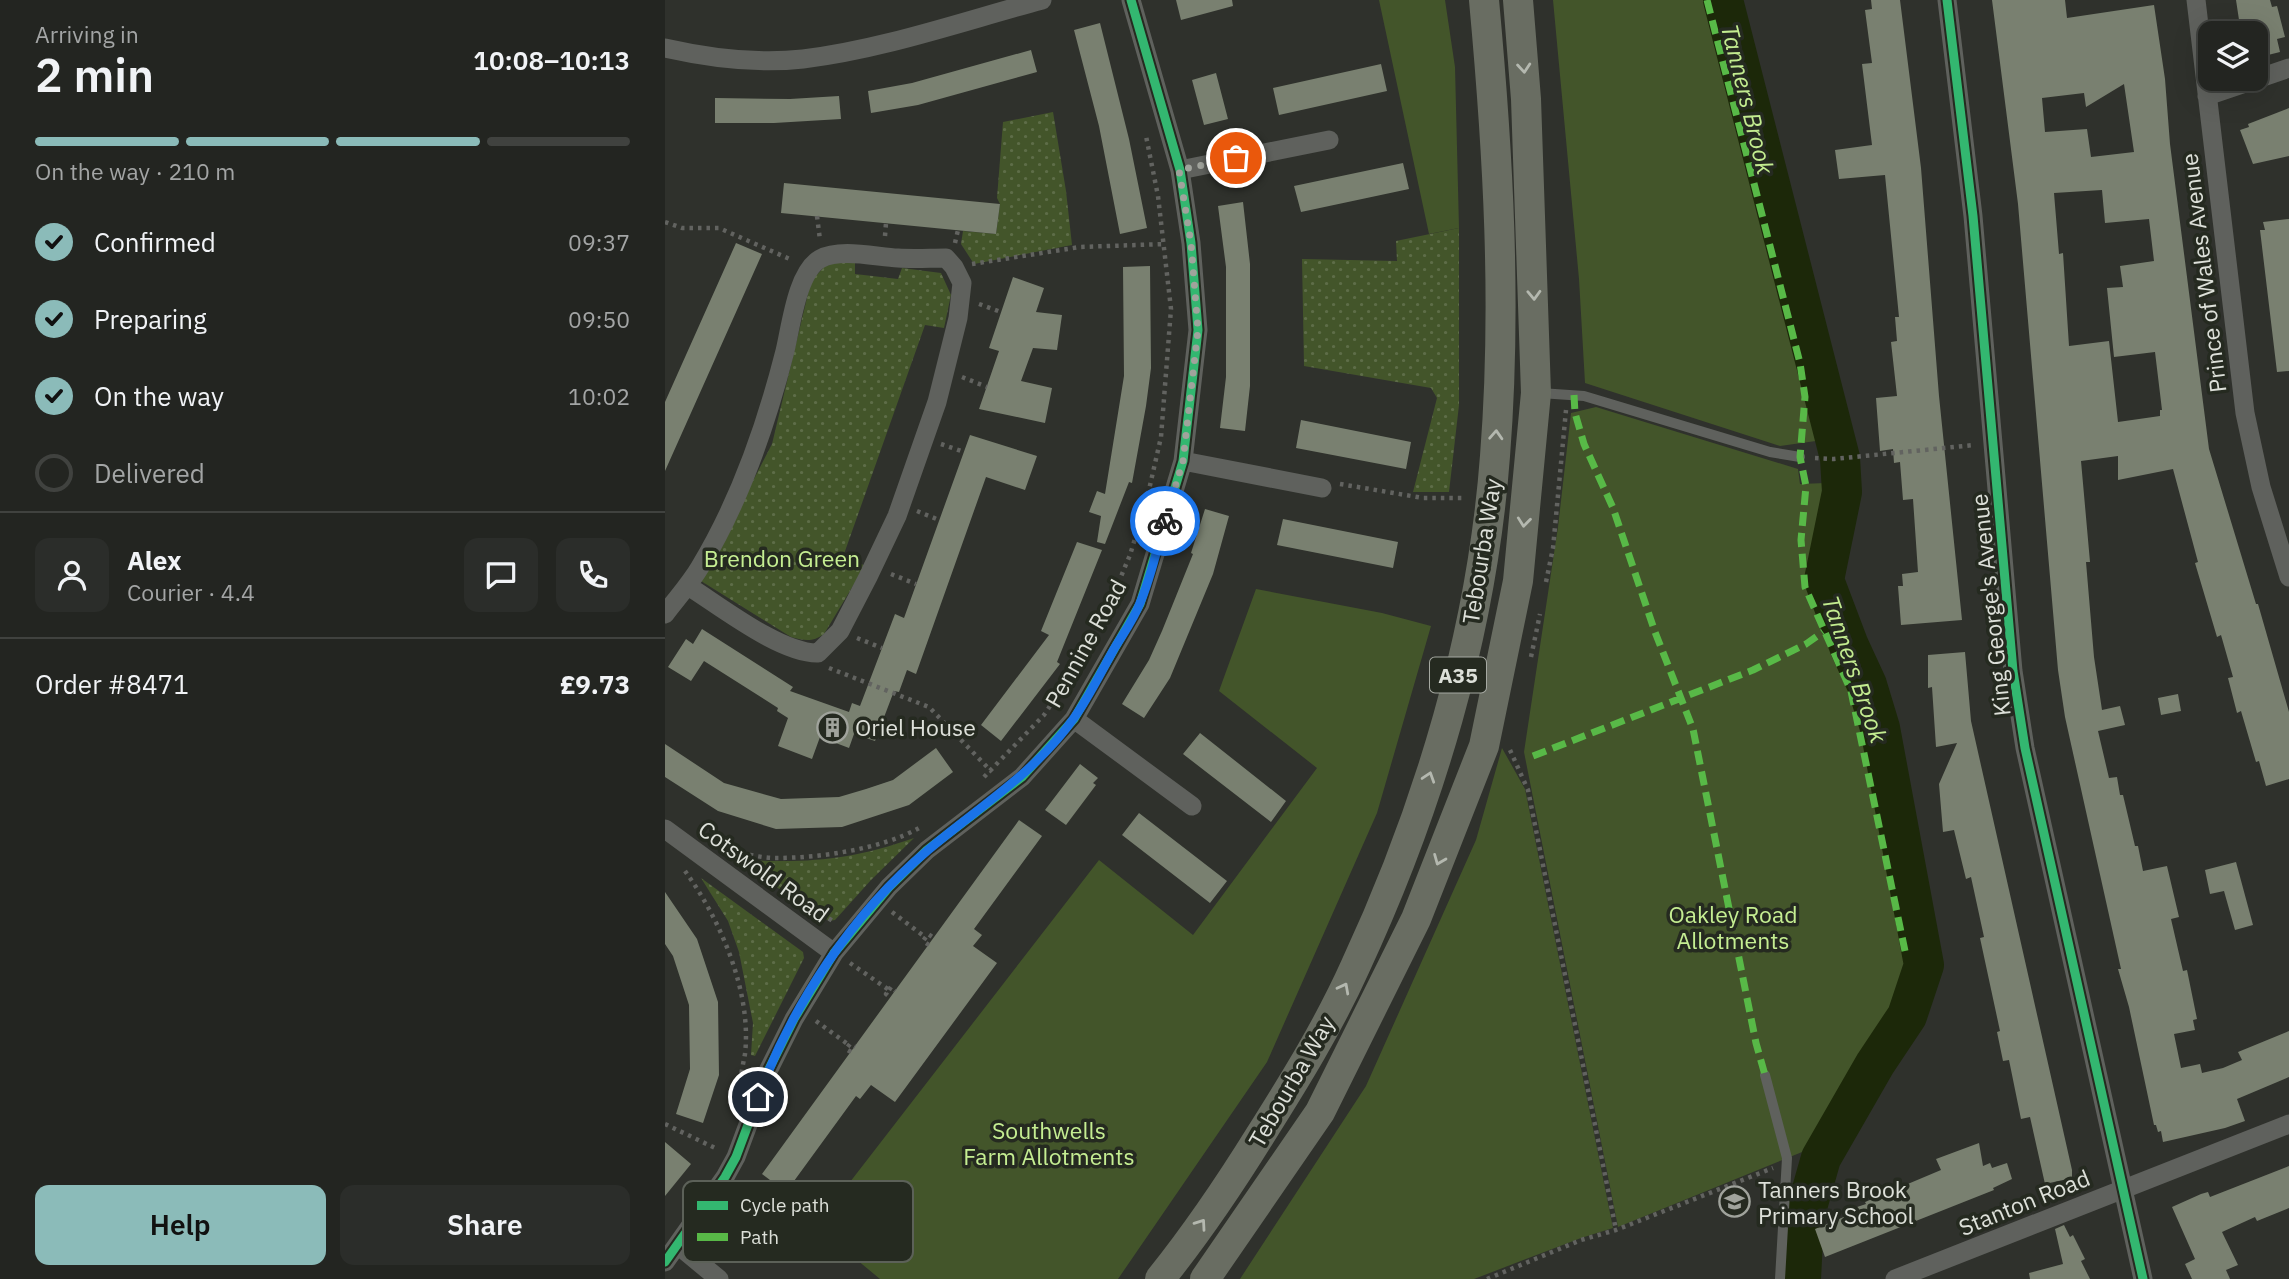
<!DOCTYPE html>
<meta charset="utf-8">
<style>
:root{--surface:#232521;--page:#2b2d2a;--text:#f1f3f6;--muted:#a3a5a5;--line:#40423f;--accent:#8bbbb9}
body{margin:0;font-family:"IBM Plex Sans",sans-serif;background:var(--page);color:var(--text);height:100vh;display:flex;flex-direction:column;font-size:26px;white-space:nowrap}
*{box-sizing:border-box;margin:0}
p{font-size:23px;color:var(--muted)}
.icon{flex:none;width:38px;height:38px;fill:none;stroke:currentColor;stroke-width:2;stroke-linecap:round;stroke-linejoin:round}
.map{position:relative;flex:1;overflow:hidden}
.panel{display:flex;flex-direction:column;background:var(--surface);width:665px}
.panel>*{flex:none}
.controls{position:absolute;left:1533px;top:21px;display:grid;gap:14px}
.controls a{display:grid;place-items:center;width:70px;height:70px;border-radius:14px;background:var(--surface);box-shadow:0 7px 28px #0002,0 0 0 2px var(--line);font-size:35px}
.pin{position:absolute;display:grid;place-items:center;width:60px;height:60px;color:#fff;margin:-30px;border:4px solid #fff;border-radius:50%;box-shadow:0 2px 7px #0007}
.courier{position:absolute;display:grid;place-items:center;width:70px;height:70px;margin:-35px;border:5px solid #1a73e8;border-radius:50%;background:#fff;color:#222;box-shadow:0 2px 9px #0007}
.summary em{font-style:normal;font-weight:600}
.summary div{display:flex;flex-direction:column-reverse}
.summary{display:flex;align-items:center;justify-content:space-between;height:119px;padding:0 35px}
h1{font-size:46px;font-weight:600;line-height:52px}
.bar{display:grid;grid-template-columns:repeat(4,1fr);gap:10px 7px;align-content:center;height:84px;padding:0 35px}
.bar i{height:9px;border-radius:5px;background:var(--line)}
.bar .on{background:var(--accent)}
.bar p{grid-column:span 4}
.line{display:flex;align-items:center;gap:18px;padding:0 35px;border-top:2px solid var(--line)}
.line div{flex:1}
.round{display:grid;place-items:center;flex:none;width:74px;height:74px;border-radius:14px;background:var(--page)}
ol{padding:0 35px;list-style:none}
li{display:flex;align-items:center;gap:21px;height:77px}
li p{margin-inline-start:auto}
li .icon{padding:7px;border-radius:50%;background:var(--accent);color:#111;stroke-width:4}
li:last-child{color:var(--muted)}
li i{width:38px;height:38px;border:4px solid var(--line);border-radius:50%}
.button{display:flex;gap:14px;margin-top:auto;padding:14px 35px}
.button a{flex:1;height:80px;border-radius:14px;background:var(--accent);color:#111;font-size:28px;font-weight:600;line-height:80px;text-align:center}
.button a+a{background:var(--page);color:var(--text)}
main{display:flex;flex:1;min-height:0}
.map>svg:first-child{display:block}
.grass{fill:url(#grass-dots)}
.garden{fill:#43552a}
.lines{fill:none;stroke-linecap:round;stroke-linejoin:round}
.river{stroke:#1c2809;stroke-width:40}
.building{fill:#798070;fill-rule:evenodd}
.path{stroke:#626360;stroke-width:4.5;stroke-dasharray:3.5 5;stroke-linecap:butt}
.service{stroke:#5f615d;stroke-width:10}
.minor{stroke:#5f615d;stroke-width:19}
.primary{stroke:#696d62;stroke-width:30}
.quiet{stroke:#58b947;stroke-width:7;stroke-dasharray:14 7;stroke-linecap:butt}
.cycleway-casing{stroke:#252a20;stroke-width:13}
.cycleway{stroke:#33b770;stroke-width:9}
.oneway{stroke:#b4b8af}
.done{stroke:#a0a39c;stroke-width:7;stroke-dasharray:0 12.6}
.route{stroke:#1a73e8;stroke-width:9}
.labels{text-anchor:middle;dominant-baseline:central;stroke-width:7;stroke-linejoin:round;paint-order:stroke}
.shield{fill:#252a20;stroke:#a6a9a2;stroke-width:2}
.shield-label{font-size:21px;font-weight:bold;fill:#dde0d9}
.street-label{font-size:23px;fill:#dde0d9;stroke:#252a20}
.park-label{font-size:23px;fill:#c5ee92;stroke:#252a20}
.poi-label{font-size:23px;fill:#dde0d9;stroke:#252a20;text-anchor:start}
.water-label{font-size:24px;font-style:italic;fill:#c3ec90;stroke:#252a20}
.key{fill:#252a20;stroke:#5c6158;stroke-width:2}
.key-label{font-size:19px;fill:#dde0d9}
</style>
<main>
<section class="panel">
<div class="summary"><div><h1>2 min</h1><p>Arriving in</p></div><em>10:08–10:13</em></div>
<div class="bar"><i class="on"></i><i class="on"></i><i class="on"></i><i></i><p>On the way · 210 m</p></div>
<ol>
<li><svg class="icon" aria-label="check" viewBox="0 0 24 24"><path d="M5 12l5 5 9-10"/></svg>Confirmed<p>09:37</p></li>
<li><svg class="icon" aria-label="check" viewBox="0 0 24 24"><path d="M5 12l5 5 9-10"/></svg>Preparing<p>09:50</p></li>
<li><svg class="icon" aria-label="check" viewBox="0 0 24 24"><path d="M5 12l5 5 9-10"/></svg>On the way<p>10:02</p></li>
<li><i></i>Delivered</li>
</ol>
<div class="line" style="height:126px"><a class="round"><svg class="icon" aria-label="person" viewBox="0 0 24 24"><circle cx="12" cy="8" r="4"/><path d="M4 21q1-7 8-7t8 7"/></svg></a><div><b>Alex</b><p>Courier · 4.4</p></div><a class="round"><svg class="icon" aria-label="chat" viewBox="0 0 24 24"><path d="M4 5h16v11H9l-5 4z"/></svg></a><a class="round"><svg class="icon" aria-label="phone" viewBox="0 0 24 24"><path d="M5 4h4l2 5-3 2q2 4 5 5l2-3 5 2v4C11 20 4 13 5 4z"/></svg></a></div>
<div class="line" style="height:91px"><div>Order #8471</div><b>£9.73</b></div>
<div class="button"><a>Help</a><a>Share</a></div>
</section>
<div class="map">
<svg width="1624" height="1279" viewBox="0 0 1624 1279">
<defs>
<pattern id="grass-dots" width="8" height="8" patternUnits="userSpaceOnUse" patternTransform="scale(1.75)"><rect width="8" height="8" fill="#43552a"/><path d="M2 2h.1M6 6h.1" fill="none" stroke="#5e6d48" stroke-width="1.8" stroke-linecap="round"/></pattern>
</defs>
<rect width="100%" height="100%" fill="#2f312c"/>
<path class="grass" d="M 388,112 L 401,191 L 407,245 L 309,264 L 296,244 L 298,231 L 331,234 L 335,204 L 332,198 L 338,122 Z
M 794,228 L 794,405 L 784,492 L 748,492 L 772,398 L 766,388 L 639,366 L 637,259 L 732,261 L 731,241 Z
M 190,261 L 190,274 L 233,279 L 237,268 L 276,273 L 286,295 L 279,328 L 260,325 L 179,554 L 200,566 L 159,634 C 148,642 140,641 126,637 L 36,581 L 107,444 L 146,281 L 162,264 Z
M 249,838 L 206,880 L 170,920 L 164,921 L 68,859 C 136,864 184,861 249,838 Z
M 36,878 L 138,952 L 139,958 L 90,1056 L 86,1055 L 88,1023 L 74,952 L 63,921 Z"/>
<path class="garden" d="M 714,0 L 780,0 L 790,67 L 794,228 L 764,234 Z
M 888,0 L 1050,0 L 1124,282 L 1152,399 L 1158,440 L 1115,446 L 920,383 L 914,279 Z
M 931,407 L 1133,469 L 1135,484 L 1161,483 L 1149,573 L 1151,590 L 1194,689 L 1249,956 L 1226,1006 L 1199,1053 L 1152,1146 L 953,1227 L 859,752 L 893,527 L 906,413 Z
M 591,589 L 717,613 L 766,626 L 712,813 L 602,1062 L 453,1279 L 215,1279 L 151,1226 L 434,860 L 528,935 L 652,768 L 554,691 Z
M 837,748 L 860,789 L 948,1228 L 916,1238 L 809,1279 L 575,1279 L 701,1086 L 811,840 Z"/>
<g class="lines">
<path class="river" d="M 1058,0 L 1175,458 L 1177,492 L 1159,580 L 1184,646 L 1202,685 L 1215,728 L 1259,965 L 1242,1016 L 1210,1064 L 1156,1158 L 1139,1218 L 1136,1279"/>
</g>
<path class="building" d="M 511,0 L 567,0 L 568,6 L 516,20 Z
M 1206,0 L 1235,0 L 1256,168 L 1274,396 L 1297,620 L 1236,625 L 1233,586 L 1238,586 L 1237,574 L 1253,572 L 1248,499 L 1238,500 L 1235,462 L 1229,463 L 1228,449 L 1215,451 L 1211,398 L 1232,396 L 1226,342 L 1232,341 L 1230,317 L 1234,317 L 1220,175 L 1174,179 L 1170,150 L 1207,145 L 1197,64 L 1207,63 L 1200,10 L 1207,9 Z
M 1327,0 L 1400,0 L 1402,18 L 1489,5 L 1500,79 L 1505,144 L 1544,449 L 1591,604 L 1593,604 L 1624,712 L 1624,779 L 1601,786 L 1594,761 L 1591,762 L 1576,711 L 1572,713 L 1563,678 L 1568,677 L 1556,635 L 1552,637 L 1530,563 L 1533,562 L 1508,469 L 1453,480 L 1453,456 L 1416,461 L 1425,562 L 1421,562 L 1429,657 L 1437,710 L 1455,706 L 1460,725 L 1433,731 L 1444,778 L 1452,777 L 1455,795 L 1458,795 L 1470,846 L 1473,846 L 1478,871 L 1502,866 L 1514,917 L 1506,919 L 1518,971 L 1522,970 L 1532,1019 L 1528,1020 L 1530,1030 L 1509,1034 L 1516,1068 L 1535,1064 L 1537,1073 L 1558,1068 L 1577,1060 L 1573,1052 L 1624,1031 L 1624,1077 L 1572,1099 L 1580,1121 L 1560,1128 L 1498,1142 L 1496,1131 L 1493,1132 L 1491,1125 L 1489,1125 L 1464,1007 L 1453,969 L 1456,969 L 1400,717 L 1393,670 L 1353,204 ZM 1459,84 L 1469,152 L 1426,157 L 1422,129 L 1380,132 L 1377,98 L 1419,93 L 1421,107 ZM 1437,190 L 1440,223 L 1484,219 L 1489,261 L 1455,266 L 1458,287 L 1442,288 L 1449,357 L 1490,352 L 1497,410 L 1495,410 L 1495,416 L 1453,422 L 1444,341 L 1404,346 L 1398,253 L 1394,254 L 1389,193 Z
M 1571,0 L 1605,0 L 1607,7 L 1612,6 L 1620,37 L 1612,39 L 1615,52 L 1591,58 L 1591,33 L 1576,33 Z
M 435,23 L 464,139 L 482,228 L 455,234 L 434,126 L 409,30 Z
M 366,50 L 372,72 L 253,105 L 206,113 L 203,91 L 247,83 Z
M 716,64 L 722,91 L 614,115 L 608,88 Z
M 551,73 L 563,119 L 539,125 L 527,80 Z
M 174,96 L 176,119 L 109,123 L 50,123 L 50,98 L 125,99 Z
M 1624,108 L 1624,156 L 1588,164 L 1575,130 L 1584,127 L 1583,124 Z
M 738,163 L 744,189 L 636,212 L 629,186 Z
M 119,183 L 335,204 L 331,234 L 116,213 Z
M 578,202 L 585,264 L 585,386 L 580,431 L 555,428 L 561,377 L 561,267 L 553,206 Z
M 1624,219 L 1624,371 L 1612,372 L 1595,230 L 1600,230 L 1598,222 Z
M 71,243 L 97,254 L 0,471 L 0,402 Z
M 485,266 L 486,368 L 481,406 L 467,483 L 464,482 L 440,544 L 432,542 L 436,516 L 424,512 L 432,491 L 440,494 L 459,376 L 458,267 Z
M 348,277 L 379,288 L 371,312 L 397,315 L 392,350 L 368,348 L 356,381 L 387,388 L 380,423 L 314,409 L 334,351 L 324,348 Z
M 636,420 L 746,442 L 741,469 L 631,448 Z
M 305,435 L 372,456 L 360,490 L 321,477 L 251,674 L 242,670 L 234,692 L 229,691 L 210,741 L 189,734 L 184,748 L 155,737 L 147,759 L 113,746 L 123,718 L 112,711 L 113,708 L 39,661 L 26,681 L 3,667 L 21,639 L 28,644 L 37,629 L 128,687 L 125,691 L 184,712 L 187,703 L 195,706 L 230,614 L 239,618 Z
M 540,509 L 564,516 L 548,574 L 505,678 L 479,718 L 457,704 L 484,660 L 497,631 L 528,554 L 526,553 Z
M 618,519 L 733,542 L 728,568 L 612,545 Z
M 412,542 L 437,550 L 392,662 L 395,664 L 336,741 L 316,725 L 384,635 L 376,631 Z
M 1300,652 L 1306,721 L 1407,1170 L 1407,1178 L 1380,1184 L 1365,1117 L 1356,1119 L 1344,1060 L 1338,1061 L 1332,1032 L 1335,1031 L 1315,938 L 1319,937 L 1306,877 L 1301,879 L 1289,830 L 1278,832 L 1274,784 L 1292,743 L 1271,747 L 1267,687 L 1263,688 L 1263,655 Z
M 1513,694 L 1516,711 L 1496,715 L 1493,698 Z
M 535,733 L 621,801 L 606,822 L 518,754 Z
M 0,744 L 59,783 L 116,799 L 174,797 L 201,789 L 228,780 L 271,748 L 288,772 L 244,805 L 177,827 L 111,829 L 53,811 L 0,777 Z
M 415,764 L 433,778 L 428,783 L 431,785 L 401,825 L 380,810 Z
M 474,813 L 562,881 L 545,903 L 457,835 Z
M 354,820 L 377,836 L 309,929 L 317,935 L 308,946 L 332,963 L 230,1102 L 206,1085 L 195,1099 L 191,1096 L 121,1192 L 97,1174 Z
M 1571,862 L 1588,925 L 1570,930 L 1559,891 L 1545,894 L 1540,870 Z
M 0,892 L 32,939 L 53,1002 L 54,1075 L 38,1123 L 11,1114 L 25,1069 L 24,1005 L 8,956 L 0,944 Z
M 0,1142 L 26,1164 L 0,1196 Z
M 1314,1143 L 1318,1166 L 1325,1163 L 1327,1168 L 1342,1163 L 1347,1179 L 1328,1188 L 1329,1190 L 1160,1257 L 1150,1229 L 1193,1211 L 1192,1207 L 1201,1204 L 1200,1202 L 1276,1170 L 1271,1159 Z
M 1624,1166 L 1624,1208 L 1592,1221 L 1590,1217 L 1557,1232 L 1573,1265 L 1561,1270 L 1565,1279 L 1527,1279 L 1520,1264 L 1530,1259 L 1507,1207 L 1536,1194 L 1543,1192 L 1545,1197 Z
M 1399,1225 L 1405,1237 L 1408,1235 L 1420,1259 L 1416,1261 L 1425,1279 L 1365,1279 L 1364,1273 L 1398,1264 L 1390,1229 Z"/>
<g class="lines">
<path class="path" d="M 152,216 L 155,240
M 0,222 L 17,228 L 54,228 L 127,260
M 220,236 L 221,223
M 290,243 L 293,230
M 307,264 L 415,247 L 500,244
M 314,304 L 336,312
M 297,377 L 322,387
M 276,444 L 299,452
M 1150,458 L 1169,459 L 1309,445
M 675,484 L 758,498 L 800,498
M 252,511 L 274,520
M 226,574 L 251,584
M 881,582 L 888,548 L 901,410
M 192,638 L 217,648
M 866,657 L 875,614
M 164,668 L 264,707 L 327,772
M 845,750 L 863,790 L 951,1230
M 319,777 L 379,715 L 412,666 L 441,612 L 465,555 L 481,503 L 496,437 L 506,309 L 493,196 L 481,136
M 68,852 C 82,854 97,858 111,858 C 154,858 217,849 254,828
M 20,871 C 55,919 87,992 80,1054 C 78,1064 76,1075 74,1086
M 149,910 L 168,921
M 227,912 L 260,937
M 264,945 L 258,941 L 263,934 L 269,938
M 185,963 L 224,990 L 221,994 L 226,998
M 224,990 L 226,987 L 230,991
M 151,1021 L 184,1045
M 186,1052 L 181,1049 L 185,1044 L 190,1047
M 0,1124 L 50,1148
M 822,1279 L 916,1240 L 951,1230 L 1108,1168"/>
<path class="service" d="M 875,393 L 919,396 L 1105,452 L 1135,457
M 1100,1075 L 1122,1158 L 1115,1279"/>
<path class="minor" d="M 1282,0 L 1308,216 L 1348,671 L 1360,748 L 1478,1279
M 1531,0 L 1580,413 L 1596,487 L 1624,577
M 0,48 C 44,58 93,64 138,59 C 219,49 299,21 377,0
M 1542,96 L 1624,68
M 515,170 L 664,140
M 518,461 L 657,488
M 0,614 C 12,598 25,584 35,567 C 75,501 101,426 120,351 C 126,326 132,272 155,259 C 175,248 211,257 233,258 C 249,259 265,258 281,258 L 289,267 L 297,283 L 293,318 L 272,402 L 232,516 L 203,577 L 175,631 L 153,653 C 116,654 55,606 23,586
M 409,719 L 527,806
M 0,829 L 169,953
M 14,1246 L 54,1279
M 0,1262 L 60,1177 L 71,1157 L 103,1071 L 129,1019 L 169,953 L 224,887 L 262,850 L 357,777 L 409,719 L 475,604 L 518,461 L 533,330 L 526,243 L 515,170 L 466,0
M 1230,1279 L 1624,1124"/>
<path class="primary" d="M 495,1279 C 532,1233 565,1184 596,1134 C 630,1080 664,1025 690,967 C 764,808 817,632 830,456 C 842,304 833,152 819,0
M 540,1279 L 655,1112 L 751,919 L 819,746 L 853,581 L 871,393 L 861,99 L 853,0"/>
<path class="quiet" d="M 1042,0 L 1135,363 L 1140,397 L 1135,457 L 1141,486 L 1136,540 L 1140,587 L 1186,691 L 1240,951
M 909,395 L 910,413 L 919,444 L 948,508 L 990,632 L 1028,729 L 1091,1043 L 1100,1075
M 868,756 L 1088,670 L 1141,644 L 1158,632"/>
<defs>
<path id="cycleway" d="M 1282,0 L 1308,216 L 1348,671 L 1360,748 L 1478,1279
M 0,1262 L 60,1177 L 71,1157 L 103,1071 L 129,1019 L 169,953 L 224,887 L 262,850 L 357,777 L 409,719 L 475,604 L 518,461 L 533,330 L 526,243 L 515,170 L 466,0"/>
</defs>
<use href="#cycleway" class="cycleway-casing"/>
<use href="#cycleway" class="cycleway"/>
</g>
<defs><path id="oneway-chevron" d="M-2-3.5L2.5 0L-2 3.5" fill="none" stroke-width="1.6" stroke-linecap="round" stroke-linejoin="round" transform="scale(1.75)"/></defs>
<g class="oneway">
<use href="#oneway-chevron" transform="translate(859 68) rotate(85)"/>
<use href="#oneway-chevron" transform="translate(869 295) rotate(88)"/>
<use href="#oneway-chevron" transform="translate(831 435) rotate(-87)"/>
<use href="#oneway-chevron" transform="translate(859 522) rotate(96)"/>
<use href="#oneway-chevron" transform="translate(764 777) rotate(-72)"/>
<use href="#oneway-chevron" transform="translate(774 860) rotate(112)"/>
<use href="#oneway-chevron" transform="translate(679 988) rotate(-62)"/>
<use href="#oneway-chevron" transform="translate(536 1224) rotate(-55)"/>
</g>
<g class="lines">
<path class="done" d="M 500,521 L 518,461 L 533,330 L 526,243 L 514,170 L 571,158"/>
<path class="route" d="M 93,1097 C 128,1004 187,914 263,850 C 314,807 370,773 409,718 C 424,697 436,672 449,649 C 458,634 469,619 475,603 C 486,577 492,548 500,521"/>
</g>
<defs>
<symbol id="building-ring" viewBox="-11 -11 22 22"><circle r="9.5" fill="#252a20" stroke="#a0a39c" stroke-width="1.5"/><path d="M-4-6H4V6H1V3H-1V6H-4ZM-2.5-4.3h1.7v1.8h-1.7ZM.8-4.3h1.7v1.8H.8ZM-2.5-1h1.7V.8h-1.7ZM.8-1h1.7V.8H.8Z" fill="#a0a39c"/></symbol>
<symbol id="school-ring" viewBox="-11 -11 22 22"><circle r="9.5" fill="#252a20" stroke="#a0a39c" stroke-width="1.5"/><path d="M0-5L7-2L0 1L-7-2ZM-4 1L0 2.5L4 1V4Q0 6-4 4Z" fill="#a0a39c"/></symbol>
</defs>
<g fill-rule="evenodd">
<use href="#building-ring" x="150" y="710" width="35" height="35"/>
<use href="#school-ring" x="1052" y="1184" width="35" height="35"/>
</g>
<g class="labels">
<rect class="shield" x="765" y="657.5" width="56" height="35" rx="5"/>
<g class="shield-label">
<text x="793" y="675">A35</text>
</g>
<g class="street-label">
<text transform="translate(1538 273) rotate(-97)">Prince of Wales Avenue</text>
<text transform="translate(816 551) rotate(-81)">Tebourba Way</text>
<text transform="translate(1325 605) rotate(-96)">King George's Avenue</text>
<text transform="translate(420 643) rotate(-61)">Pennine Road</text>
<text transform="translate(99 871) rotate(36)">Cotswold Road</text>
<text transform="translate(626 1081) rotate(-60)">Tebourba Way</text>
<text transform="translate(1359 1202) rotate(-22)">Stanton Road</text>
</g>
<g class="park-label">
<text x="117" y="558">Brendon Green</text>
<text x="1068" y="914">Oakley Road<tspan x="1068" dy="26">Allotments</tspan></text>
<text x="384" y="1130">Southwells<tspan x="384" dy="26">Farm Allotments</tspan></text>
</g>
<g class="poi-label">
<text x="190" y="727">Oriel House</text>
<text x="1093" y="1189">Tanners Brook<tspan x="1093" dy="26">Primary School</tspan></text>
</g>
<g class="water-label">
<text transform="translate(1083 99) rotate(76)">Tanners Brook</text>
<text transform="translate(1190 669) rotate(71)">Tanners Brook</text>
</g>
</g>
<rect x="18" y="1181" width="230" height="81" rx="10" class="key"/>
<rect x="32" y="1201" width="31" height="9" fill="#33b770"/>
<rect x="32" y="1233" width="31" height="8" fill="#58b947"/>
<g class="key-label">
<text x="75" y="1212">Cycle path</text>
<text x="75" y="1244">Path</text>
</g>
</svg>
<div class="controls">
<a><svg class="icon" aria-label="layers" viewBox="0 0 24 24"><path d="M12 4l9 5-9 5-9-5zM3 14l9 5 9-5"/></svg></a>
</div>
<div class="pin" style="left:571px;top:158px;background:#ea580c"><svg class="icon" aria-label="bag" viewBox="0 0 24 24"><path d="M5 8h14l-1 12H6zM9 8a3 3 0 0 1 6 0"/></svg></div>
<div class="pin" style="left:93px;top:1097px;background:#1f2937"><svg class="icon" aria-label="home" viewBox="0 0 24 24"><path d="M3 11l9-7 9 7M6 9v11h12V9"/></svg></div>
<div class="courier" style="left:500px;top:521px"><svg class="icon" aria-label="bike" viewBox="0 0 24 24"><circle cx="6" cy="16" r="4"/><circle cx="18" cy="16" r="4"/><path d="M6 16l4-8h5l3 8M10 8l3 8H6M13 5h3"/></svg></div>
</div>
</main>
